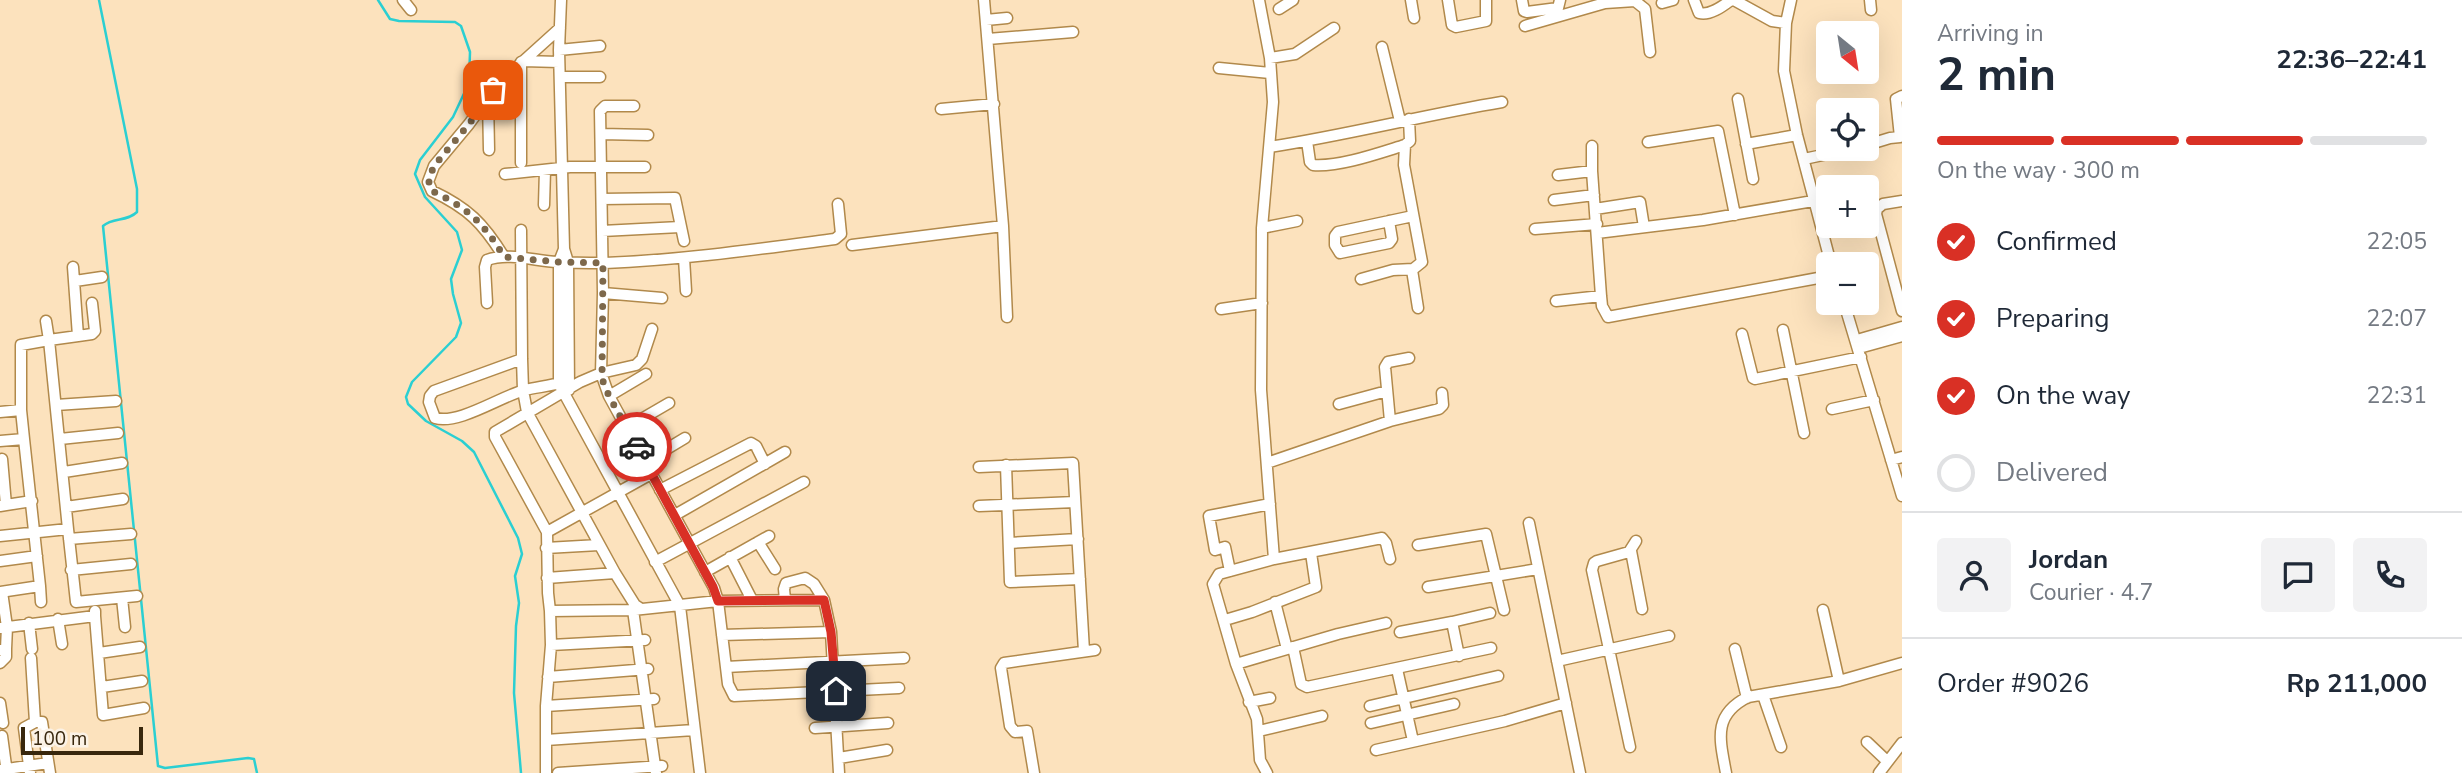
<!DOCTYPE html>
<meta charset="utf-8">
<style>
:root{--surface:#fff;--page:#f2f2f3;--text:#1f2937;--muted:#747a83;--line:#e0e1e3;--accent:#d93025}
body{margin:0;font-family:"Nunito Sans",sans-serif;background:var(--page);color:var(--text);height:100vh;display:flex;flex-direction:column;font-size:26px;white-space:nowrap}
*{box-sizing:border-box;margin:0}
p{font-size:23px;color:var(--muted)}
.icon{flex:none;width:38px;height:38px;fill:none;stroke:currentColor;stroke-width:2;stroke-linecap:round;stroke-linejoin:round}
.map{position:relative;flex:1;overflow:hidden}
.drawer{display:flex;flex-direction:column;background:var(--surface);width:560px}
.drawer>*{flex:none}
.needle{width:46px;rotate:150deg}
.controls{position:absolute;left:1816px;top:21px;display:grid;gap:14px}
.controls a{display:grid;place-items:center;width:63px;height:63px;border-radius:7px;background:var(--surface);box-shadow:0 7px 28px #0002;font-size:35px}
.scale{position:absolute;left:21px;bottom:18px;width:122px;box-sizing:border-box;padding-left:7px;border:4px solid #38270d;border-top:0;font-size:19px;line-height:24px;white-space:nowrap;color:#38270d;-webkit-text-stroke:5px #fbf2e6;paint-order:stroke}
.pin{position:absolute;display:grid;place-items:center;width:60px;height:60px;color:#fff;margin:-30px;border-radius:14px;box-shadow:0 4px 10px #0006}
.courier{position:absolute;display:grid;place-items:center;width:70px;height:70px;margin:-35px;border:5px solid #d93025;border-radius:50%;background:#fff;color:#222;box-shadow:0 2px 9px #0007}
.overview em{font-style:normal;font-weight:700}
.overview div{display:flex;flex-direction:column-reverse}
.overview{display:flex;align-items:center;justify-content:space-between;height:119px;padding:0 35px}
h1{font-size:46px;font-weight:700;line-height:52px}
.bar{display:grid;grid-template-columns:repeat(4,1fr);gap:10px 7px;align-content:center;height:84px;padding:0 35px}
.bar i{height:9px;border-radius:5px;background:var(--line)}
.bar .current{background:var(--accent)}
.bar p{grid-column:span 4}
.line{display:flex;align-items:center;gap:18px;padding:0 35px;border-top:2px solid var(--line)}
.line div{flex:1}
.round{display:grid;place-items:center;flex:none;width:74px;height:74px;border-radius:7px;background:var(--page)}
ol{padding:0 35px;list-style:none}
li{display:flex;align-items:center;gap:21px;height:77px}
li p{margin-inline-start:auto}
li .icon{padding:7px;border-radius:50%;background:var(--accent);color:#fff;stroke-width:4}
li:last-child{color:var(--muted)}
li i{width:38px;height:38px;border:4px solid var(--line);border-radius:50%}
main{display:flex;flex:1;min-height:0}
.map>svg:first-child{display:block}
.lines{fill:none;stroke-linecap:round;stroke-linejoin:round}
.stream{stroke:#2bcfd2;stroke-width:2.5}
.minor-casing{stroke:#b1894b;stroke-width:13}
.minor{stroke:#fff;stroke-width:10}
.done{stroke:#7d684b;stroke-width:7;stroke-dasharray:0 12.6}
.route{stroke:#d93025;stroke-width:9}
</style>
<main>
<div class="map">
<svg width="1902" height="773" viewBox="0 0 1902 773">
<rect width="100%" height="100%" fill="#fce2bd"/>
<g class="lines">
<path class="stream" d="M 99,0 L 137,189 L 137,212 C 127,222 113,217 103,226 L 158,766 L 165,768 L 248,758 L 254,759 L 257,773
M 378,0 L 390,19 L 399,21 L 455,22 L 461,26 L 470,52 L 469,83 L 453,117 L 420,160 L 415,174 L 425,197 L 457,232 L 462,250 L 451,279 L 453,294 L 461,323 L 456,337 L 412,382 L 406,397 L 408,404 L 426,421 L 462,441 L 474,452 L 518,538 L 522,554 L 515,576 L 519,603 L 516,626 L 514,693 L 521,773"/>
<defs>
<path id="minor" d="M 403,0 L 411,10
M 561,0 L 559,50 L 564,249 L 568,262 L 569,390
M 984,0 L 1003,226 L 1007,317
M 1259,0 L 1270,58 L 1273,102 L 1262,228 L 1261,390 L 1274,559 L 1219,574 L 1213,584 L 1236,664 L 1257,719 L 1260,760 L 1267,773
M 1411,0 L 1414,18
M 1448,0 L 1452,25 L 1456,27 L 1486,21 L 1486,0
M 1522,0 L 1524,11 L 1527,12 L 1558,8 L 1560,0
M 1604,0 L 1605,3 L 1635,1 L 1645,9 L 1650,52
M 1694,0 L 1699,13 C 1710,16 1723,6 1731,0
M 1734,0 L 1772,21 L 1786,23
M 1791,0 L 1786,23 L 1784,71 L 1797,135 L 1831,264
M 1870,0 L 1871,10
M 1662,3 L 1673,0
M 1279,9 L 1293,0
M 986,20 L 1007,18
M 1525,26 L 1605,3
M 988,39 L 1073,32
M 1382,47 L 1400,121
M 559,50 L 600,46
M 1270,58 L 1295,54 L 1334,28
M 523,61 L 559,62
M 1219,68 L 1270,73
M 560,77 L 600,77
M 488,99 L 489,150
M 1738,99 L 1753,179
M 941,109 L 994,104
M 601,134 L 648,135
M 1307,141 L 1310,162 L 1313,165 C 1340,167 1379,153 1405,145 L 1410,141 L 1409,119
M 1648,142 L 1718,131 L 1735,215
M 1746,144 L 1797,135
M 1405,145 L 1404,165 L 1422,262 L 1412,270 L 1418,308
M 1867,145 L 1890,138 L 1900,137 L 1896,99 L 1902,96
M 1592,146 L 1592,171 L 1601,296 L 1602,306 L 1608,317 L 1829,276
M 1269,147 C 1347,135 1424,115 1502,102
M 1804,159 L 1851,149
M 521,163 L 521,62
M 505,174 L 570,167 L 645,167
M 1558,175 L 1592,171
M 602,199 L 675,198 L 684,241
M 1554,200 L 1594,195
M 1902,201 L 1883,204 L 1877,209 L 1876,214 L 1902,311
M 544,205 L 545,170
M 1595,209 L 1640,202 L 1644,227
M 1389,221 L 1392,239 L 1389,243 L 1340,253 L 1335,245 L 1335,236 L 1338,232 L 1413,216
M 1262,228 L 1297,221
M 1535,229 L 1597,224
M 521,230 L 522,359 L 523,390 L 527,412 L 615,573 L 635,605 L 641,609
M 602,231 L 680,227
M 1597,233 L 1703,220 L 1813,201
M 852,245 L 1003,226
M 564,249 L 559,262 L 559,384 L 680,606 L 700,773
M 504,257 C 483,223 468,208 432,191 L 428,182 L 434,166 L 469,124 L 498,84 L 560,28
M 684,258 L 686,291
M 1361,279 L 1393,270 L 1413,269
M 75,281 L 102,277
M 603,293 L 662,298
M 1556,301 L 1601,296
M 487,303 L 485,267 L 487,260 C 508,252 535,261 557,262 C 573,263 589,263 605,263 C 682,260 759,249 835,239 L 841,234 L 838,204
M 1844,303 L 1902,496
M 1221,309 L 1262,303
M 652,329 L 642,359 L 636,365 L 601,373 L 580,382 L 495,432 L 495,437 L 547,532 L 548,593 L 550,611 L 633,610 L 718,601 L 728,684 L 734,696 L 899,688
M 1783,330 L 1804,433
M 1742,334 L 1753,378 L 1755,379 L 1861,357
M 78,336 L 92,334 L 95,331 L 92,303
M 1857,340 L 1902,327
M 1859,348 L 1902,336
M 522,359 L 434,391 L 430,396 L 429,402 L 435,418 C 459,425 501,396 525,390 C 537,387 551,386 563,382
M 646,374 L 609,396 L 714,588 L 718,601 L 824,600 L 831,632 L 839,773
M 609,396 L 601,373 L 603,293 L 600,111 L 605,106 L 634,106
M 1339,404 L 1387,391
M 56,405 L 116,401
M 1832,409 L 1874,400
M 0,412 L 21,410
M 1390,421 L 1385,367 L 1388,362 L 1409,358
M 626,428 L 669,403
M 24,439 L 21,410 L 21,345 L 49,340 L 46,321
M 60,439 L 118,433
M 0,441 L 24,439 L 40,586 L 0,592
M 1891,460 L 1902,457
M 645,462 L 685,438
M 1267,463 L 1390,421 L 1439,409 L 1443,405 L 1442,393
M 1006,465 L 1010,582 L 1080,579
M 979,467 L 1073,463 L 1084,651
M 64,472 L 122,463
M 660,490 L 751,443 L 756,446 L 765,464
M 6,505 L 32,501
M 0,506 L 6,505 L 2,459
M 979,506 L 1075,502
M 66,507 L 123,499
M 675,515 L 785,452
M 1529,523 L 1580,773
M 68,529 L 76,602 L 137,596
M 547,532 L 651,474
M 0,536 L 68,529 L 49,340 L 78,336 L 73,267
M 69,539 L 131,534
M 758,542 L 775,569
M 1009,543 L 1078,539
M 1418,545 L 1486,534 L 1504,610
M 546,548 L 599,545
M 1631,551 L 1642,609
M 730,557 L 752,600
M 1274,559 L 1382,538 L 1386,543 L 1390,559
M 0,561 L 37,556
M 655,562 L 804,482
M 71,570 L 131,564
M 1230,571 L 1225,547 L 1215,550 L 1209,516 L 1270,504
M 705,572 L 769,536
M 547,578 L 615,573
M 40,586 L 41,602
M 1428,587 L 1538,569
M 122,598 L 125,627
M 785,600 L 784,589 L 786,583 L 805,578 L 814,584 L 824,600
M 1275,602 L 1287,649
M 635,605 L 633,610 L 656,773
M 1823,610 L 1839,681
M 95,616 L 103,715 L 144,708
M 58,619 L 62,644
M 1225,620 L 1252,612 L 1316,587 L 1311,553
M 1452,622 L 1490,613
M 29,623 L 32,649
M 0,628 L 95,616 L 95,611
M 1400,632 L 1452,622 L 1459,656
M 722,635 L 831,632
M 551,645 L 645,640
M 1293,647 L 1301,684 L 1307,687 L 1491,648
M 1735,649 L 1747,698
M 0,650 L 6,649 L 7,627 L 2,592
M 99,653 L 140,647
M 31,658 L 35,722
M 1557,661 L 1669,636
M 0,663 L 6,657 L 6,649
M 1236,664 L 1338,634 L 1386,623
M 726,667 L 904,658
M 1397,669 L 1413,741
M 548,677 L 648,669
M 102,687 L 142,681
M 1763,695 L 1781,747
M 1249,702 L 1270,698
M 0,703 L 3,723
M 546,706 L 654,699
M 1370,706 L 1498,676
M 1371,723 L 1454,704
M 815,728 L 888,723
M 1259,731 L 1322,716
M 2,736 L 7,773
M 546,740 L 694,730
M 1867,742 L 1887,761
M 1630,747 L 1592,570 L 1594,563 L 1597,561 L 1629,552 L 1636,541
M 1376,750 L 1505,721 L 1566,703
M 839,758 L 887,750
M 0,770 L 48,763
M 30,773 L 24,728 L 35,722 L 42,722 L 50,773
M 546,773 L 546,706 L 551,645 L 550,611
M 558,773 L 662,766
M 1034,773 L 1027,731 L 1015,732 L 1010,726 L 1001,668 L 1004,663 L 1095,650
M 1726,773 C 1720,740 1712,715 1748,697 L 1839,681 L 1902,663
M 1879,773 L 1902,743"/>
</defs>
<use href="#minor" class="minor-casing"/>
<use href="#minor" class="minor"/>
</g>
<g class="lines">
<path class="done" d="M 493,90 L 469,124 L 434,166 L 429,178 L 429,186 L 432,191 C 468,208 484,223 504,257 L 559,262 L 603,263 L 602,379 L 609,396 L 637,447"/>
<path class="route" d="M 637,447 L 713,587 L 718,601 L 824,600 L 831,632 L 836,691"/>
</g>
</svg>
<div class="controls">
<a><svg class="needle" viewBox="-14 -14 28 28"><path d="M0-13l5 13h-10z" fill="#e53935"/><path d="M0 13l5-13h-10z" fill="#747a83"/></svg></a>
<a><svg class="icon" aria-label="locate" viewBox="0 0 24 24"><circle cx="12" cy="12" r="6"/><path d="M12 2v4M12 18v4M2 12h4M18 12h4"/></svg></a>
<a>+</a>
<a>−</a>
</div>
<div class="scale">100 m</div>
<div class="pin" style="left:493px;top:90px;background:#ea580c"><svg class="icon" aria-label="bag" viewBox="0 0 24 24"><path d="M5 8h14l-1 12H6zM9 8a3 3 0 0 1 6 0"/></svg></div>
<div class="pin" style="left:836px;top:691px;background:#1f2937"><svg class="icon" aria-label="home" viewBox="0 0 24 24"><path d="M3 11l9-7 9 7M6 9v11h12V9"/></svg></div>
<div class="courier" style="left:637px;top:447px"><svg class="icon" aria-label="car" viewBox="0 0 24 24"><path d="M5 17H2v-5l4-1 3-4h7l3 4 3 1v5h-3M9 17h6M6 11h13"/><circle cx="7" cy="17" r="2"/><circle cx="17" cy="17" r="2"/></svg></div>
</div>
<section class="drawer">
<div class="overview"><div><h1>2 min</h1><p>Arriving in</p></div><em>22:36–22:41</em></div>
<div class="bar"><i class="current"></i><i class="current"></i><i class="current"></i><i></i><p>On the way · 300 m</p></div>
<ol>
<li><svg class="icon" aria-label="check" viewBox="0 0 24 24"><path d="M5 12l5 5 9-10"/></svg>Confirmed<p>22:05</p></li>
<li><svg class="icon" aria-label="check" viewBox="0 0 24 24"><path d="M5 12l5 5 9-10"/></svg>Preparing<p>22:07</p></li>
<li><svg class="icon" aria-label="check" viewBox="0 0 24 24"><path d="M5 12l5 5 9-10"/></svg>On the way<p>22:31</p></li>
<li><i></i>Delivered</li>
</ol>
<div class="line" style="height:126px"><a class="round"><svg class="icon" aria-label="person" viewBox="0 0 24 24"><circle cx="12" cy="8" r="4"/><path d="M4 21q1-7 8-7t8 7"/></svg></a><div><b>Jordan</b><p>Courier · 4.7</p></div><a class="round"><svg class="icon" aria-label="chat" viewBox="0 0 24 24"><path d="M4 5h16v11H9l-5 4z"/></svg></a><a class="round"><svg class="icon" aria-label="phone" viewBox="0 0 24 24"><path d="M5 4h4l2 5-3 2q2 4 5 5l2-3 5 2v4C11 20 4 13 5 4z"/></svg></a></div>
<div class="line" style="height:91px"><div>Order #9026</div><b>Rp 211,000</b></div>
</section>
</main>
